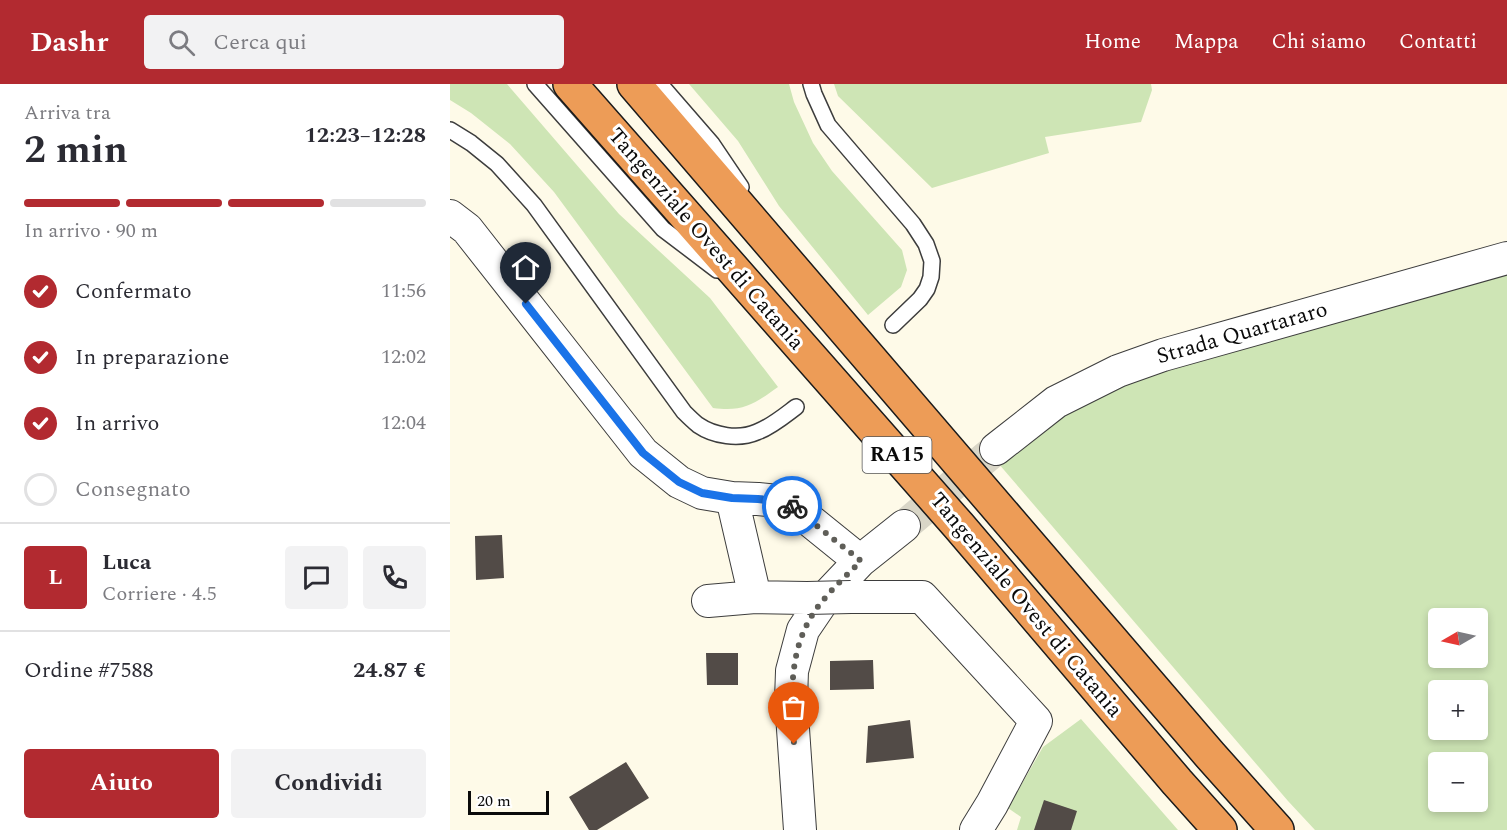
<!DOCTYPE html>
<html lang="it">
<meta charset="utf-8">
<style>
:root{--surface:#fff;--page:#f2f2f3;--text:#2b2b33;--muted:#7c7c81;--line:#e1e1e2;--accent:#b22a30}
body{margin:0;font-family:Spectral,serif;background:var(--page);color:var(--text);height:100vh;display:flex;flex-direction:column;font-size:22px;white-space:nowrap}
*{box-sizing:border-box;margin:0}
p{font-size:20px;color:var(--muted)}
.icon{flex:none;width:33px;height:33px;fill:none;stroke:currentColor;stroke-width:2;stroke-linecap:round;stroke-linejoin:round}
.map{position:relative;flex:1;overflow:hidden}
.drawer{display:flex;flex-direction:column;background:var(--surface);width:450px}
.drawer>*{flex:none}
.needle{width:39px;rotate:261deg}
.buttons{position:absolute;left:978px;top:524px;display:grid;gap:12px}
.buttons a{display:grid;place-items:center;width:60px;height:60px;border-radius:6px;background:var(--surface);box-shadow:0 3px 9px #0003;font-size:30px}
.scale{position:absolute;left:18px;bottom:15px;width:81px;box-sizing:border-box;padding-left:6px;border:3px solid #0a0a0a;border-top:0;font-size:16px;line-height:21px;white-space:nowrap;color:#0a0a0a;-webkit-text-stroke:4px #fff;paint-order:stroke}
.pin{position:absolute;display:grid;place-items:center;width:51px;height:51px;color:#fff;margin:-62px -26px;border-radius:50% 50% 50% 0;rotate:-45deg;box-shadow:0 0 6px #0007}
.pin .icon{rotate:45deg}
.courier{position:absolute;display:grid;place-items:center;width:60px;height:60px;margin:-30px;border:4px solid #1a73e8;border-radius:50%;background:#fff;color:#222;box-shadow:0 2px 8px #0007}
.headline em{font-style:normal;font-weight:700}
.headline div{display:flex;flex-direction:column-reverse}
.headline{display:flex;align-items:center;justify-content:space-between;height:102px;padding:0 24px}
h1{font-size:39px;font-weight:700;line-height:45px}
.bar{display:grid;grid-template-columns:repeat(4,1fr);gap:9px 6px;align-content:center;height:72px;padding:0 24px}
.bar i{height:8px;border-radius:4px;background:var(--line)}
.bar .selected{background:var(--accent)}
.bar p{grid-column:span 4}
.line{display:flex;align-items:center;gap:15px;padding:0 24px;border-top:2px solid var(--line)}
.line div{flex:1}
.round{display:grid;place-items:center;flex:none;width:63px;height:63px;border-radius:6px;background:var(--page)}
ol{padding:0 24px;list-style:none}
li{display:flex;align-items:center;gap:18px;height:66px}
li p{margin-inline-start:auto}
li .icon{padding:6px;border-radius:50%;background:var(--accent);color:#fff;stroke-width:4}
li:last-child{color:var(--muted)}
li i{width:33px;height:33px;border:3px solid var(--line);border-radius:50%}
.button{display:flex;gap:12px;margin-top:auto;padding:12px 24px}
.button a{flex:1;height:69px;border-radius:6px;background:var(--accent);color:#fff;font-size:24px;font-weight:700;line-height:69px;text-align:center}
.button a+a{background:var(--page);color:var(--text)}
header{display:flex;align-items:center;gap:36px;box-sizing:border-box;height:84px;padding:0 30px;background:var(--accent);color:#fff}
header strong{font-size:28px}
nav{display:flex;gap:33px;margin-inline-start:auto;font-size:21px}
.search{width:420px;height:54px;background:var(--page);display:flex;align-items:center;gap:15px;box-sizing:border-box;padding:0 21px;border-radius:6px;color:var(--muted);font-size:22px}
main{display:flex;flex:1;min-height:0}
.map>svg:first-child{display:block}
.green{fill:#cee5b5;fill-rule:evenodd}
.building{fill:#524b47}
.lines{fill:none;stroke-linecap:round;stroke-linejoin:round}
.minor-tunnel{stroke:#d9d6c7;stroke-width:32;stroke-dasharray:32 16;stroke-linecap:butt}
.service-casing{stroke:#3d3d3d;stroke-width:18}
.minor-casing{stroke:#3d3d3d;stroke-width:34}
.motorway-casing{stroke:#1b1b1b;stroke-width:36}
.service{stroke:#fff;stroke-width:15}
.minor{stroke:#fff;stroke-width:32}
.motorway{stroke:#ed9c57;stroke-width:33}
.minor-bridge-casing{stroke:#3d3d3d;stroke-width:34;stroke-linecap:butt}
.minor-bridge{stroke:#fff;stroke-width:32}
.done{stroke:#5f5e58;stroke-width:6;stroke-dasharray:0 10.8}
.route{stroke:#1a73e8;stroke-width:8}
.labels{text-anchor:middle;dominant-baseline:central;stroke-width:6;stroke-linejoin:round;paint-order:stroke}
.shield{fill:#fff;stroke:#545454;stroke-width:1.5}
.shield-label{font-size:21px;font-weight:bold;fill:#0a0a0a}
.street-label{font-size:22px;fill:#0a0a0a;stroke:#fff}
</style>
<header>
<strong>Dashr</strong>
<div class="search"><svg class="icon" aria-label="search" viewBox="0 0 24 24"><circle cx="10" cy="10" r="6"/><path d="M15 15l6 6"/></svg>Cerca qui</div>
<nav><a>Home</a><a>Mappa</a><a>Chi siamo</a><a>Contatti</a></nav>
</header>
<main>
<section class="drawer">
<div class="headline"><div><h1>2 min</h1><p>Arriva tra</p></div><em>12:23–12:28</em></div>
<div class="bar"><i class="selected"></i><i class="selected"></i><i class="selected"></i><i></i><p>In arrivo · 90 m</p></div>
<ol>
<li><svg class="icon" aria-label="check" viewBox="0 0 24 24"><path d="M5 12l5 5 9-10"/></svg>Confermato<p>11:56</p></li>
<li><svg class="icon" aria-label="check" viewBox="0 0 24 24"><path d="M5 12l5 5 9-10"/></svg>In preparazione<p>12:02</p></li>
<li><svg class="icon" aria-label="check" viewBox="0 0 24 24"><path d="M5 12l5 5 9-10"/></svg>In arrivo<p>12:04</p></li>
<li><i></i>Consegnato</li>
</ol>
<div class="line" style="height:108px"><b class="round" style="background:var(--accent);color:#fff">L</b><div><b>Luca</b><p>Corriere · 4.5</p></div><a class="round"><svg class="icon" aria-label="chat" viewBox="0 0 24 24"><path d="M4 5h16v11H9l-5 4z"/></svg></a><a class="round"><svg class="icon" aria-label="phone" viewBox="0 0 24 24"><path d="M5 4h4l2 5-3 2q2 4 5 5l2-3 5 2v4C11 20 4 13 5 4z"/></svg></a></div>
<div class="line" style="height:78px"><div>Ordine #7588</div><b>24.87 €</b></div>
<div class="button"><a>Aiuto</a><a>Condividi</a></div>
</section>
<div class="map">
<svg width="1057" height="746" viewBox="0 0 1057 746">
<rect width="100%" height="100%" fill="#fefae8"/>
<path class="green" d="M 0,0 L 57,0 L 169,130 L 260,214 L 328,303 C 304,320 294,328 263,324 L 104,108 L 60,60 L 21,29 L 0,16 Z
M 239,0 L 339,0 L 344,18 L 363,59 L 382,87 L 452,166 L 457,186 L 451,203 L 418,231 L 329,122 L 288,57 Z
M 384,0 L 701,0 L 702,6 L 691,38 L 595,53 L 599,69 L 482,104 L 388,12 Z
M 1057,184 L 1057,746 L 865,746 L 838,717 L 548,379 L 643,308 ZM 988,534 L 1028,534 L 1028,573 L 988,573 ZM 988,606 L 1028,606 L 1028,645 L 988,645 ZM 988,678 L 1028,678 L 1028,717 L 988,717 Z
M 631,635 L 728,746 L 567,746 L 571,733 L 558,724 L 593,663 Z"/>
<path class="building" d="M 52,451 L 54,494 L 26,496 L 25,452 Z
M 256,569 L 288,569 L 288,601 L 257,601 Z
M 423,576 L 424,605 L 380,606 L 380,577 Z
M 460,636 L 464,674 L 416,679 L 418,642 Z
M 176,678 L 199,714 L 147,746 L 139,746 L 119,713 Z
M 594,716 L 627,727 L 621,746 L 584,746 Z"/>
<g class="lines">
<path class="minor-tunnel" d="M 454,442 L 546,365"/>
<defs>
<path id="service" d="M 85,0 L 213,145 L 267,186
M 210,0 L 262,60 L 291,103
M 361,0 L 364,10 L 378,41 L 463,140 L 476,160 L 482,177 L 481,193 L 477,205 L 470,215 L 443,241
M 0,46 L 21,59 L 47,80 L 84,121 L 234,328 C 238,332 243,337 248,341 C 264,352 289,356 307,348 C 321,343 334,332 346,323"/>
<path id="minor" d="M 0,132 L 17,145 L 193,369 L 229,398 L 252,409 L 282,414 L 308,415 L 337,418 L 410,477
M 546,365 L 606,318 L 668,287 L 713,271 L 1057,174
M 282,414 L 305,513 L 357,514
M 401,513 L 472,513 L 586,637 L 542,720 L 526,746
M 258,517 L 305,513
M 350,746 L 341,616 L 342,587 L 353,546 L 374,515 L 410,477 L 454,442"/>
<path id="motorway" d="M 120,0 L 509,442 L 727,698 L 770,746
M 184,0 L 760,671 L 827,746"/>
</defs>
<use href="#service" class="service-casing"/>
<use href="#minor" class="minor-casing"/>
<use href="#motorway" class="motorway-casing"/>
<use href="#service" class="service"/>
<use href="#minor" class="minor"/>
<use href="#motorway" class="motorway"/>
<defs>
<path id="minor-bridge" d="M 357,514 L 401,513"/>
</defs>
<use href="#minor-bridge" class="minor-bridge-casing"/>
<use href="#minor-bridge" class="minor-bridge"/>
</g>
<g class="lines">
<path class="done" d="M 342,422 L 411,477 C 399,489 386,501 375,514 C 337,557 341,607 344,660"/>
<path class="route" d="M 76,220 L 193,369 L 229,398 L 252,409 L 282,414 L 308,415 L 337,418 L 342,422"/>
</g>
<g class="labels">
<rect class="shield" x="412.5" y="353" width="69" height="36" rx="4.5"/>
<g class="shield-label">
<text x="447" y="371">RA15</text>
</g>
<g class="street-label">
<text transform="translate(256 155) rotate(49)">Tangenziale Ovest di Catania</text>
<text transform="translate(792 249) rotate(-16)">Strada Quartararo</text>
<text transform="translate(576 521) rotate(50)">Tangenziale Ovest di Catania</text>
</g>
</g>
</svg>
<div class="buttons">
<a><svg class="needle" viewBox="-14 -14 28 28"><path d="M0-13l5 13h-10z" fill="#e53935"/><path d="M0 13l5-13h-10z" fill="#7c7c81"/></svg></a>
<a>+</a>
<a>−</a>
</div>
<div class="scale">20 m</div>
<div class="pin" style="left:344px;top:660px;background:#ea580c"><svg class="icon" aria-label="bag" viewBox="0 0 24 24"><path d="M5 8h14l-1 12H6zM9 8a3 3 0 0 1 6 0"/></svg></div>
<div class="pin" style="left:76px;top:220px;background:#1f2937"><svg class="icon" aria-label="home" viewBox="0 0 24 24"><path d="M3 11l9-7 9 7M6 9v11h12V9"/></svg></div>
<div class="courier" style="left:342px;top:422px"><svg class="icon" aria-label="bike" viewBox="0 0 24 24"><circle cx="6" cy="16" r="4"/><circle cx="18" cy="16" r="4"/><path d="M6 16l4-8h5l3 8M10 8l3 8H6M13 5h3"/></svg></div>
</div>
</main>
